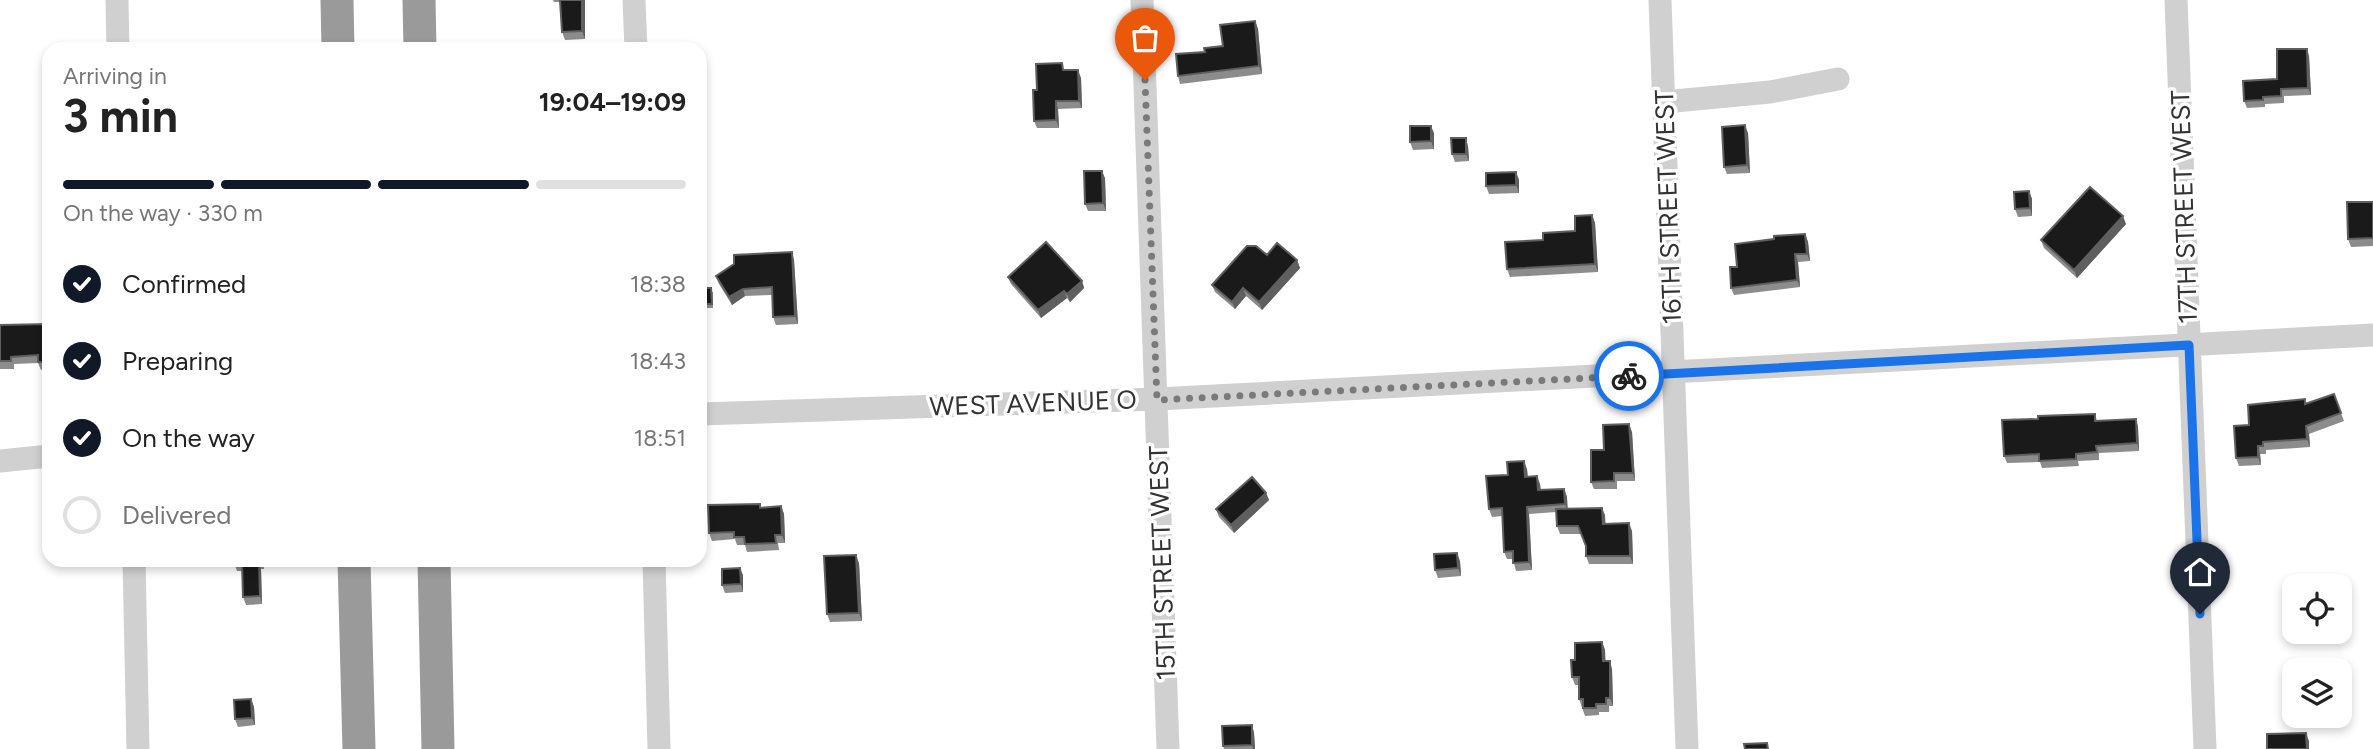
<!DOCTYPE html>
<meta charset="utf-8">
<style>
:root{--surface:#fff;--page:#f6f6f6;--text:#222;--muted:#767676;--line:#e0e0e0;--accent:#111827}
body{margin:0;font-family:Figtree,sans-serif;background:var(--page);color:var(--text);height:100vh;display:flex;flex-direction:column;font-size:26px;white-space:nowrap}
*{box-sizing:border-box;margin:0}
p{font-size:23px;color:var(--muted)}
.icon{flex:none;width:38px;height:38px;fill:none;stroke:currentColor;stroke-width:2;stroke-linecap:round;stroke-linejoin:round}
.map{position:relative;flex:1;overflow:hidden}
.drawer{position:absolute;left:42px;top:42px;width:665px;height:525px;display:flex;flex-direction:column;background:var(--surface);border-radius:21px;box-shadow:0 4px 10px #0003}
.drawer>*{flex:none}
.fabs{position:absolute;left:2282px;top:574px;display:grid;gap:14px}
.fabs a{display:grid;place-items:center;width:70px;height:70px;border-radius:14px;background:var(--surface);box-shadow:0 4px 10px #0003;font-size:35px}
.pin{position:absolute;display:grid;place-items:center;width:60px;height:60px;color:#fff;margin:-72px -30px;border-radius:50% 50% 50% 0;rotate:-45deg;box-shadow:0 0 7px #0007}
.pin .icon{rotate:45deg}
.courier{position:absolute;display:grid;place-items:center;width:70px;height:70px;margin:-35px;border:5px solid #1a73e8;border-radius:50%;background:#fff;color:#222;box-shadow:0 2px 9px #0007}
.overview em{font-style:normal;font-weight:700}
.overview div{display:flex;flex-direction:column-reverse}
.overview{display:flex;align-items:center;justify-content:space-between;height:119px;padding:0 21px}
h1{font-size:46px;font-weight:700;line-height:52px}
.bar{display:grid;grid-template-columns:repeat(4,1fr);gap:10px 7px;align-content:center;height:84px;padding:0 21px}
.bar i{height:9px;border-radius:5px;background:var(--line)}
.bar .current{background:var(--accent)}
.bar p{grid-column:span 4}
ol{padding:0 21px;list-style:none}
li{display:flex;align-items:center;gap:21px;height:77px}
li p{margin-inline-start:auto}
li .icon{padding:7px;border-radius:50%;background:var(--accent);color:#fff;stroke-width:4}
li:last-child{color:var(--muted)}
li i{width:38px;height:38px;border:4px solid var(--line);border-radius:50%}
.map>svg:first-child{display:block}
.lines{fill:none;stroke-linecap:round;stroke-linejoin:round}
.minor{stroke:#d0d0d0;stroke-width:23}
.highway{stroke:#9a9a9a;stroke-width:33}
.wall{fill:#8c8c8c}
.shaded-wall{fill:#5f5f5f}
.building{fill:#1a1a1a;stroke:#5f5f5f;stroke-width:2}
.done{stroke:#7a7a7a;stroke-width:7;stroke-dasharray:0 12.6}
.route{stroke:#1a73e8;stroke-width:9}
.labels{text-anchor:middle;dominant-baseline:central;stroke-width:7;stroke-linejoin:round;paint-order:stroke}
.street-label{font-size:26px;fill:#333;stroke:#fff}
</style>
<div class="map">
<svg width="2373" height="749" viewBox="0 0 2373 749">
<rect width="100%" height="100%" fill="#fff"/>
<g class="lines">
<path class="minor" d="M 117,0 L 118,49
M 634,0 L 636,49
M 1142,0 L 1168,749
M 1660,0 L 1687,749
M 2176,0 L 2205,749
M 1664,102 L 1770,92 L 1838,79
M 700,414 L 1157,399 L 2373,335
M 0,461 L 49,456
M 134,560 L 138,749
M 654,560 L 659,749"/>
<path class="highway" d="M 337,0 L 338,49
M 419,0 L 420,49
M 354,560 L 359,749
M 434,560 L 438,749"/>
</g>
<path class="wall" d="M 553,0 L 585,0 L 585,39 L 565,40 L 562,32 L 561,7 L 559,2 L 554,2 Z
M 1255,21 L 1258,29 L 1262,74 L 1180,84 L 1178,76 L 1205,52 L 1223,46 Z
M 2309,56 L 2311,95 L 2284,96 L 2284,103 L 2265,104 L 2265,107 L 2247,108 L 2244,101 Z
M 1065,70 L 1081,78 L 1082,108 L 1058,109 L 1059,128 L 1037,128 L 1034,121 L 1037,90 Z
M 1434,133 L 1434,149 L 1413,150 L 1410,142 Z
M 1748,133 L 1750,173 L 1727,174 L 1724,167 Z
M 1468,146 L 1469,161 L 1455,162 L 1452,154 Z
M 1516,172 L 1519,180 L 1519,193 L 1489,194 L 1486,186 Z
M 1105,178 L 1106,211 L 1088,211 L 1085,204 Z
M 2029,191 L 2032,199 L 2032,216 L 2018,217 L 2015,209 Z
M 2373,202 L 2373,246 L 2351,247 L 2348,239 Z
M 1592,215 L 1595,223 L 1598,272 L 1510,277 L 1507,269 L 1543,240 L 1575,231 Z
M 2126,224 L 2077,278 L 2044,248 L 2041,240 Z
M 1805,234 L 1808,242 L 1810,261 L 1798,262 L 1800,287 L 1734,295 L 1731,288 L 1737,267 L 1774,239 Z
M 1267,255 L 1297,260 L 1300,268 L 1262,310 L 1246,296 L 1235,309 L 1215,292 L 1212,285 Z
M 794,260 L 798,324 L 776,325 L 773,317 L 772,295 L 745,296 L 732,305 L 719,284 L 716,276 Z
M 1008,277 L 1082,281 L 1084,288 L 1070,302 L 1067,298 L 1041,318 L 1011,284 Z
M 700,288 L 713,292 L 713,308 L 700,308 Z
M 49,324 L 49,370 L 41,370 L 38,363 L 14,364 L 14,369 L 0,369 L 0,325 Z
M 2334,394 L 2344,421 L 2309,434 L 2310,447 L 2266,450 L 2266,454 L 2260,454 L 2261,465 L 2239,466 L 2236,458 L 2249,425 L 2305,399 L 2307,404 Z
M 2095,414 L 2097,421 L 2136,419 L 2138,427 L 2139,451 L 2099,453 L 2099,460 L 2078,461 L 2079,466 L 2042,468 L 2040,462 L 2007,463 L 2004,456 L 2038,419 Z
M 1632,432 L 1635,481 L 1617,481 L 1617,489 L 1594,489 L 1591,482 L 1604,450 Z
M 1527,469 L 1528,477 L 1540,484 L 1541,490 L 1564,489 L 1567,497 L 1567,508 L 1605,515 L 1605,524 L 1632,531 L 1633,564 L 1589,564 L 1586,556 L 1586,547 L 1581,534 L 1560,534 L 1557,526 L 1556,512 L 1529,514 L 1532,570 L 1516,571 L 1513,559 L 1507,559 L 1504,552 L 1503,516 L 1492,517 L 1489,509 L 1508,475 Z
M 1266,493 L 1269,500 L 1234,533 L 1219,517 L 1216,509 Z
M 760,504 L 761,507 L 781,506 L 784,514 L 785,543 L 778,543 L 779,550 L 747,552 L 745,545 L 737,545 L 735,539 L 712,541 L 709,533 Z
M 264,560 L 264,569 L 261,569 L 262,604 L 246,605 L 243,597 L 242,571 L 237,571 L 234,563 Z
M 1460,561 L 1461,576 L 1438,578 L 1435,570 Z
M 859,563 L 862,621 L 830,622 L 827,614 Z
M 743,575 L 743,592 L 725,593 L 722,585 Z
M 1602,642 L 1605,650 L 1605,661 L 1612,669 L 1613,706 L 1609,706 L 1609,712 L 1599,712 L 1599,715 L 1585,716 L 1579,699 L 1579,685 L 1575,685 L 1572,677 L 1575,660 Z
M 251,699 L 254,707 L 255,725 L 238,727 L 235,719 Z
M 1252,725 L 1254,733 L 1255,749 L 1224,749 L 1223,746 Z"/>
<path class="shaded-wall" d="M 582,0 L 585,0 L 585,39 L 582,31 Z
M 1255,21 L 1258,29 L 1262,74 L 1259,66 Z
M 2307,49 L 2309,56 L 2311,95 L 2308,88 Z
M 1078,70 L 1081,78 L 1082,108 L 1079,101 Z
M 1056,101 L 1058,109 L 1059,128 L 1056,120 Z
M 1745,125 L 1748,133 L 1750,173 L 1747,165 Z
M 1431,126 L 1434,133 L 1434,149 L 1431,141 Z
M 1466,138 L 1468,146 L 1469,161 L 1466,154 Z
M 1102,171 L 1105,178 L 1106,211 L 1103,203 Z
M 1516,172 L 1519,180 L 1519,193 L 1516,185 Z
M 2029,191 L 2032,199 L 2032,216 L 2030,208 Z
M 1592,215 L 1595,223 L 1598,272 L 1595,264 Z
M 2123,216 L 2126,224 L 2077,278 L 2074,270 Z
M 1805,234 L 1808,242 L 1810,261 L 1807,254 Z
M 792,252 L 794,260 L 798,324 L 795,316 Z
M 1795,254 L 1798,262 L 1800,287 L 1797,280 Z
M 1297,260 L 1300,268 L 1262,310 L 1259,302 Z
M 1082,281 L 1084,288 L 1070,302 L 1067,294 Z
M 1243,288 L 1246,296 L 1235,309 L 1232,302 Z
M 743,289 L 745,296 L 732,305 L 729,297 Z
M 1064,291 L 1067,298 L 1041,318 L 1038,310 Z
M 2136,419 L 2138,427 L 2139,451 L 2137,443 Z
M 1629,424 L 1632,432 L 1635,481 L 1633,473 Z
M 2306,426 L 2309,434 L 2310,447 L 2307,439 Z
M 2258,446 L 2260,454 L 2261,465 L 2258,457 Z
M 1524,461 L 1527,469 L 1528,485 L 1525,477 Z
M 1537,476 L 1540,484 L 1541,498 L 1538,490 Z
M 1564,489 L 1567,497 L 1568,512 L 1565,504 Z
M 1266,493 L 1269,500 L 1234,533 L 1231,525 Z
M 781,506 L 784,514 L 785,543 L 782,535 Z
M 1527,507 L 1529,514 L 1532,570 L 1529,562 Z
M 1602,508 L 1605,515 L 1606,531 L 1603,524 Z
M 1629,523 L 1632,531 L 1633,564 L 1630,556 Z
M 1457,553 L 1460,561 L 1461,576 L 1458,568 Z
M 856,555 L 859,563 L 862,621 L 859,613 Z
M 259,561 L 261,569 L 262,604 L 260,596 Z
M 740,568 L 743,575 L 743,592 L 741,584 Z
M 1602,642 L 1605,650 L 1606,669 L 1603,661 Z
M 1610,661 L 1612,669 L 1613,706 L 1610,698 Z
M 251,699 L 254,707 L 255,725 L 252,718 Z
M 1252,725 L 1254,733 L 1255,749 L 1253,749 L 1252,745 Z
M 2306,733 L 2309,741 L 2309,749 L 2307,749 Z"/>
<path class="building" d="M 560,0 L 582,0 L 582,31 L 562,32 Z
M 1255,21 L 1259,66 L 1178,76 L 1176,54 L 1205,52 L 1204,48 L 1223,46 L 1220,25 Z
M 2277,49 L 2307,49 L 2308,88 L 2281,89 L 2281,96 L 2263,97 L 2263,100 L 2244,101 L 2243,81 L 2277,79 Z
M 1062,63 L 1063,70 L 1078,70 L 1079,101 L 1056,101 L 1056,120 L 1034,121 L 1033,90 L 1037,90 L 1036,64 Z
M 1745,125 L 1747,165 L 1724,167 L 1722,127 Z
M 1410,126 L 1431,126 L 1431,141 L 1410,142 Z
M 1451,138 L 1466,138 L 1466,154 L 1452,154 Z
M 1084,171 L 1102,171 L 1103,203 L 1085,204 Z
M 1516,172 L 1516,185 L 1486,186 L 1486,173 Z
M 2090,187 L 2123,216 L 2074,270 L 2041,240 Z
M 2029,191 L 2030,208 L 2015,209 L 2014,192 Z
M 2347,202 L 2373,202 L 2373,238 L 2348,239 Z
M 1592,215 L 1595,264 L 1507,269 L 1505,242 L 1543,240 L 1543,233 L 1575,231 L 1575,216 Z
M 1805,234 L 1807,254 L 1795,254 L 1797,280 L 1731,288 L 1730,267 L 1737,267 L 1735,244 L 1774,239 L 1774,236 Z
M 1046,242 L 1082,281 L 1067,294 L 1064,291 L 1038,310 L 1008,277 Z
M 1277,243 L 1297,260 L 1259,302 L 1243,288 L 1232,302 L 1212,285 L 1247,246 L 1256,246 L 1267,255 Z
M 792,252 L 795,316 L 773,317 L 772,287 L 743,289 L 729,297 L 716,276 L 734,264 L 734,255 Z
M 700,288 L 711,288 L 712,304 L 700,304 Z
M 49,324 L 49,362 L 38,362 L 38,355 L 11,357 L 11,361 L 0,361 L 0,325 Z
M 2334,394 L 2341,413 L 2306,426 L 2307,439 L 2263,442 L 2263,446 L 2258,446 L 2258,457 L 2236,458 L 2234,426 L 2249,425 L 2248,405 L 2305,399 L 2305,404 Z
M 2095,414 L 2095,421 L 2136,419 L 2137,443 L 2096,446 L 2097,452 L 2076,454 L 2076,459 L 2039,461 L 2039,454 L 2004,456 L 2002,420 L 2038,419 L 2038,416 Z
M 1629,424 L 1633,473 L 1614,473 L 1614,481 L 1591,482 L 1591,450 L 1604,450 L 1603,425 Z
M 1524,461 L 1525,477 L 1537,476 L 1538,490 L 1564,489 L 1565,504 L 1527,507 L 1529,562 L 1513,563 L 1513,551 L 1504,552 L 1502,508 L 1489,509 L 1486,476 L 1508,475 L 1507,462 Z
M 1252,477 L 1266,493 L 1231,525 L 1216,509 Z
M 760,504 L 760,508 L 781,506 L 782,535 L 775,535 L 776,543 L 745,544 L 744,537 L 734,537 L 734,532 L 709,533 L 708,505 Z
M 1602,508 L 1603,524 L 1629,523 L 1630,556 L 1586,556 L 1586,546 L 1578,526 L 1557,526 L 1556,509 Z
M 1457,553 L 1458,568 L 1435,570 L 1434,554 Z
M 856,555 L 859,613 L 827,614 L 824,556 Z
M 234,560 L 262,560 L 262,561 L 259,561 L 260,596 L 243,597 L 242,563 L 234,563 Z
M 740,568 L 741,584 L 722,585 L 722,569 Z
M 1602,642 L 1603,661 L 1610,661 L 1610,698 L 1606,698 L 1606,704 L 1596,704 L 1596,708 L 1583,708 L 1583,699 L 1579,699 L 1579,677 L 1572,677 L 1571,660 L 1575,660 L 1575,643 Z
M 251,699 L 252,718 L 235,719 L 234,700 Z
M 1252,725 L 1252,745 L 1223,746 L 1222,726 Z
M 2306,733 L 2307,749 L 2267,749 L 2267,734 Z
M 1767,743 L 1768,749 L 1745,749 L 1744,744 Z"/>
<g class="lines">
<path class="done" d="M 1145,80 L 1157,400 L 1629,376"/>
<path class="route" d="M 1629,376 L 2189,345 L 2200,614"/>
</g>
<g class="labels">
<g class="street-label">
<text transform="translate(1668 207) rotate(-92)">16TH STREET WEST</text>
<text transform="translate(2184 207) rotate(-92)">17TH STREET WEST</text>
<text transform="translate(1033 403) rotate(-2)">WEST AVENUE O</text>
<text transform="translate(1162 563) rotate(-92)">15TH STREET WEST</text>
</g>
</g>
</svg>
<div class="fabs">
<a><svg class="icon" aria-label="locate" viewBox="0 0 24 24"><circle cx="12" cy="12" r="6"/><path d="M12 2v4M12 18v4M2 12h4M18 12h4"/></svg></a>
<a><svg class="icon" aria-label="layers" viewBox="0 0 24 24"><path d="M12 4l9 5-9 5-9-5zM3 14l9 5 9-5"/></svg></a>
</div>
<div class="pin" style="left:1145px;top:80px;background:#ea580c"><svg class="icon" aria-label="bag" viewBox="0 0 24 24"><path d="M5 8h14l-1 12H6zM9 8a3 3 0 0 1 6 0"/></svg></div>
<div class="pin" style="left:2200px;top:614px;background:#1f2937"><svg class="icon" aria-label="home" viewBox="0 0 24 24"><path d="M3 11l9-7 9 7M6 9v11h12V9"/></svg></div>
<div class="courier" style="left:1629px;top:376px"><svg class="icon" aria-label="bike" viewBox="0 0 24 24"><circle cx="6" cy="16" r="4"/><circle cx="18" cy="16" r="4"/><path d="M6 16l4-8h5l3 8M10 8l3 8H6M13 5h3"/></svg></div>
<section class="drawer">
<div class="overview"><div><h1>3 min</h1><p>Arriving in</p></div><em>19:04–19:09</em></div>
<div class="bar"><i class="current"></i><i class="current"></i><i class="current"></i><i></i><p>On the way · 330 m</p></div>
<ol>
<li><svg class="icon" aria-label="check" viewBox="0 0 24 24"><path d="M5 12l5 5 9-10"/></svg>Confirmed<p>18:38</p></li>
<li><svg class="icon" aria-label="check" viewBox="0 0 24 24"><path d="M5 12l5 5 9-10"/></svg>Preparing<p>18:43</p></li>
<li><svg class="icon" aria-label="check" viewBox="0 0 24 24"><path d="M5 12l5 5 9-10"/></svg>On the way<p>18:51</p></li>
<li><i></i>Delivered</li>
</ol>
</section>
</div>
